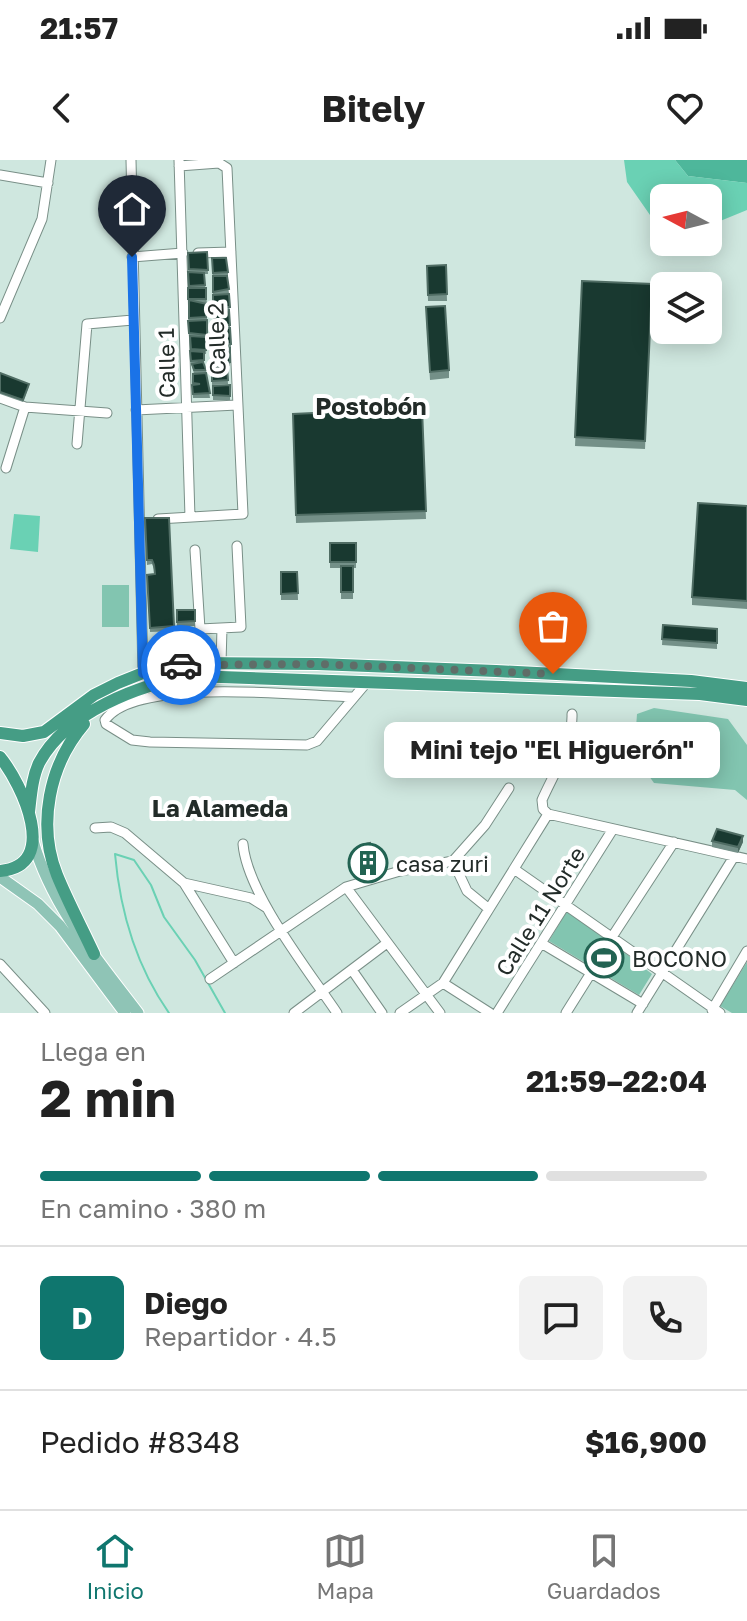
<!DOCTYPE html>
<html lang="es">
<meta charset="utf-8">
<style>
:root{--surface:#fff;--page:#f2f2f2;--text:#222;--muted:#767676;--line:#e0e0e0;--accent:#0f766e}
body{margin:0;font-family:"Golos Text",sans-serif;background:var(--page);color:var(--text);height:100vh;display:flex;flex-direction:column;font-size:30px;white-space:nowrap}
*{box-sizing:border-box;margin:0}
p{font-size:26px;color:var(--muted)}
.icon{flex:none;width:44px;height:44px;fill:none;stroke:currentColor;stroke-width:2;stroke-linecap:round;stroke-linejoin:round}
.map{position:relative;height:853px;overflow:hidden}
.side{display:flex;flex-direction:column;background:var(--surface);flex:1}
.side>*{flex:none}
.needle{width:52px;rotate:277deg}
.fabs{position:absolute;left:650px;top:24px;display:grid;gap:16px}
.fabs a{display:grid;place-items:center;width:72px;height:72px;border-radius:12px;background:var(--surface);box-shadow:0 4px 20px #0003;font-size:40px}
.pin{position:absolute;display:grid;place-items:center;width:68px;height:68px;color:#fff;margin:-82px -34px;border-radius:50% 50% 50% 0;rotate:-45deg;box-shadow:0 0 8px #0007}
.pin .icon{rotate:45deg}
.courier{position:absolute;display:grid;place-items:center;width:80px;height:80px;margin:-40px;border:6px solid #1a73e8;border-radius:50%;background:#fff;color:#222;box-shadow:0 2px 10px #0007}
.bubble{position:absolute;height:56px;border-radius:12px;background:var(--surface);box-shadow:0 4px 20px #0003;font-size:26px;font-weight:700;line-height:56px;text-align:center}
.headline em{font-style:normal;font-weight:700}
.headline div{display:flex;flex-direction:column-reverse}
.headline{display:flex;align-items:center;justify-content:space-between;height:136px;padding:0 40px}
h1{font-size:52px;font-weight:700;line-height:60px}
.bar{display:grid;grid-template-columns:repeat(4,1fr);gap:12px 8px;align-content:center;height:96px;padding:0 40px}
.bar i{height:10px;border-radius:6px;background:var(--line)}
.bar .on{background:var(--accent)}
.bar p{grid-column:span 4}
.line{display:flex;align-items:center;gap:20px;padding:0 40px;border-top:2px solid var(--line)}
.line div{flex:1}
.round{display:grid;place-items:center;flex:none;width:84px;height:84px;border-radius:12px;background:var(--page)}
.status{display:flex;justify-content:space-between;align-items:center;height:56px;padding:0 40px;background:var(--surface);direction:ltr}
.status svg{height:22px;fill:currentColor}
header{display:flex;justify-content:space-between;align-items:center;height:104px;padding:0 40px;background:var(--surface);font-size:36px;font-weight:700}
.tab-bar{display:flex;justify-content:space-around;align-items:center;height:112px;border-top:2px solid var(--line);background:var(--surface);font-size:22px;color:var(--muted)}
.tab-bar a{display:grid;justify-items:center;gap:4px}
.tab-bar .on{color:var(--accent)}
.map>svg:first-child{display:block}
.green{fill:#82c5b0}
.forest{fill:#4eb79b}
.water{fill:#6ad1b4}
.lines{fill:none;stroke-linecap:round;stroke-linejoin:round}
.stream{stroke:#6ad1b4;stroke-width:2}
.minor-casing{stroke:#798f87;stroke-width:11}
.major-casing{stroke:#fff;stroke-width:13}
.highway-casing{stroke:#fff;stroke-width:14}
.minor{stroke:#fff;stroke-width:9}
.major{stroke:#8fc4b6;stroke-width:11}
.highway{stroke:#459d85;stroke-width:12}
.wall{fill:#749088}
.shaded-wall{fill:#506d64}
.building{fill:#193930;stroke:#506d64;stroke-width:2}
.done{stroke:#5f6d68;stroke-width:8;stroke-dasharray:0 14.4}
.route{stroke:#1a73e8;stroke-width:10}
.labels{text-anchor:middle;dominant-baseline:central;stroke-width:8;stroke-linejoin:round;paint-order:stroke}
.street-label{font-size:22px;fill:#222b28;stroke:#fff}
.poi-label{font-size:22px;fill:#222b28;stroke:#fff;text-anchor:start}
.neighbourhood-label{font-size:24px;font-weight:bold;fill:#222b28;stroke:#fff}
</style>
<div class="status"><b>21:57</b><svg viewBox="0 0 49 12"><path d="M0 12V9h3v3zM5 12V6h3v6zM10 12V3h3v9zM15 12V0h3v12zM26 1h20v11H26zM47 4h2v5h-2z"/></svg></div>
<header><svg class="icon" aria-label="back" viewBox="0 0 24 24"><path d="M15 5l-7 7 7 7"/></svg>Bitely<svg class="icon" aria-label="heart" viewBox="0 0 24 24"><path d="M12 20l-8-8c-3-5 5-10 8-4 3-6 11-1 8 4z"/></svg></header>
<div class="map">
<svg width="747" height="853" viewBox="0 0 747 853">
<rect width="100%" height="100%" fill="#cfe7df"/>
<path class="green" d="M 102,425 L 129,425 L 129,467 L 102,467 Z
M 654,548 L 728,559 L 747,585 L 747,640 L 735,630 L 654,623 L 634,595 L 637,554 Z
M 568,749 L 652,814 L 639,835 L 549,781 Z
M 747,802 L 747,853 L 732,853 L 720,846 Z"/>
<path class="forest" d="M 675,0 L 747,0 L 747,23 L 688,16 Z"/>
<path class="water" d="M 624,0 L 675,0 L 688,16 L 747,23 L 747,50 L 708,66 L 708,38 L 664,38 L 664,59 L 650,55 L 627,22 Z
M 14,354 L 40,356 L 38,392 L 10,389 Z"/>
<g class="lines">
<path class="stream" d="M 169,853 C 136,806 120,751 115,694 L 134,700 L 151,725 L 164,757 L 195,800 L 225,853"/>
<defs>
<path id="minor" d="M 131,0 L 143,513
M 179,0 L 190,357
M 0,15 L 48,23
M 198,93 L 231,92
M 132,97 L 183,93
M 0,158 L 42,59 L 51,0
M 0,238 L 25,247 L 107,253
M 136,250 L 237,245
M 77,284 L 87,164 L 133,160
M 6,308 L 25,247
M 158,359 L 243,354 L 227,8 L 219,3 L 179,6
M 195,390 L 200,469 L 241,467 L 237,386
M 221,503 L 222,468
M 354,537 C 302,536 136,516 105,560 L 106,564 L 132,580 L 150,582 L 307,585 L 317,581 L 367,522
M 548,654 L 747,699
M 548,654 L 543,649 L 542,640 C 554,613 573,584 572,554
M 95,668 L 111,667 L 125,673 L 184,723 L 251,738 L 267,748
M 243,684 C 247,733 308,810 337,853
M 453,701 L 467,731 L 489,749
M 514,709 L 720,853
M 184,723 L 234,803
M 346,727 L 440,853
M 612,777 L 674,682
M 541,783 L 643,844
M 0,804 L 45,853
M 352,810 L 382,853
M 210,819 L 346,727 L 400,711 L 453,701 L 485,665 L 509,628
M 443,823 L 490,853
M 712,850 L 747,791
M 294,853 L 387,783
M 400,853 L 443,823 L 548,654
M 497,853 L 613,669
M 566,853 L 591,813
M 637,853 L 735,695"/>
<path id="major" d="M 33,681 C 52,747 97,799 138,853
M 0,717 L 38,744 L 60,766 L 125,853"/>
<path id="highway" d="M 84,564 C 49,605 37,665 57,715 C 68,742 82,768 94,794
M 0,573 L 23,576 L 44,572 L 94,535 L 118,523 L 143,513 L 194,503 L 317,504 L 496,511 L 691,521 L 747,528
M 0,597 C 22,624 61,706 0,711
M 29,652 C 31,635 32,618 39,603 C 66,552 140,524 193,516 L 700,534 L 747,540"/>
</defs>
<use href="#minor" class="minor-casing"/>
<use href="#major" class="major-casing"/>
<use href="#highway" class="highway-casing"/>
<use href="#minor" class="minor"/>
<use href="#major" class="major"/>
<use href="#highway" class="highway"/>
</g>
<path class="wall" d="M 207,92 L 208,114 L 204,114 L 207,144 L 207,179 L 206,194 L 204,194 L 204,204 L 206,210 L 210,238 L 193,238 L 192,225 L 193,214 L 194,214 L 192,205 L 191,206 L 190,178 L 189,178 L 188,93 Z
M 212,98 L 228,112 L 228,116 L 227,116 L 229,134 L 220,135 L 229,134 L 231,188 L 230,188 L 230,206 L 227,207 L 228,224 L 212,225 L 212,206 L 215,206 Z
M 446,105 L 447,141 L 428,141 L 427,106 Z
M 582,121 L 652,124 L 645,289 L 575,286 Z
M 426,155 L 449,210 L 449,218 L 430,220 Z
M 0,213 L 29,226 L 23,242 L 0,234 Z
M 230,225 L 230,240 L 213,240 L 213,226 Z
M 422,248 L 426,359 L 296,363 L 293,254 Z
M 747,346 L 747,449 L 692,445 L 692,437 Z
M 145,358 L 169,358 L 174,471 L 150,472 L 147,415 L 155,414 L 154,409 L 152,404 L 147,405 Z
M 330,383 L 356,383 L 356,408 L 353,408 L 353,439 L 341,439 L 341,408 L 330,408 Z
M 281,412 L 297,412 L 298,440 L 281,440 Z
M 177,450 L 195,450 L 195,466 L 177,466 Z
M 663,465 L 717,469 L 717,489 L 662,485 Z
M 712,681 L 743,682 L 738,693 L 712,687 Z
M 361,685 L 375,713 L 375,717 L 366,719 Z"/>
<path class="shaded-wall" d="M 743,676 L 743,682 L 738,693 L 738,687 Z"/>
<path class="building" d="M 207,92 L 208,110 L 189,109 L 188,93 Z
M 212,98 L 226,98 L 228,112 L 213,113 Z
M 446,105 L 447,134 L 428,135 L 427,106 Z
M 188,112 L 204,113 L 205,125 L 189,126 Z
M 213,116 L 227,116 L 229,129 L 213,132 Z
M 582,121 L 652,124 L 645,281 L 575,277 Z
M 188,128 L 206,128 L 206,139 L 188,139 Z
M 229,134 L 230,147 L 213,147 L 213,135 Z
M 189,140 L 207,144 L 206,157 L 189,158 Z
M 445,146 L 449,210 L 430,212 L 426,147 Z
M 229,150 L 230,165 L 215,165 L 214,151 Z
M 207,160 L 207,175 L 189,173 L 188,161 Z
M 215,168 L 230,168 L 231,184 L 214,183 Z
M 190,176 L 206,177 L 206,190 L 191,189 Z
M 215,187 L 230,188 L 230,202 L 215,204 Z
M 190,191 L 204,192 L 204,200 L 191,201 Z
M 203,202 L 206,210 L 194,210 L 192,204 Z
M 212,206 L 227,206 L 228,220 L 212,221 Z
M 0,213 L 29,224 L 23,240 L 0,232 Z
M 206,213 L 210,233 L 193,234 L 192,225 L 200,224 L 193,223 L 193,214 Z
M 230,225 L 230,236 L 213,235 L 213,226 Z
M 422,248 L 426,351 L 296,355 L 293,254 Z
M 698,343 L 747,346 L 747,441 L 692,437 Z
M 145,358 L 169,358 L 174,466 L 150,468 L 147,415 L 155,414 L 154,405 L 152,400 L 147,400 Z
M 330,383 L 356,383 L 356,402 L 330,402 Z
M 341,406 L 353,406 L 353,432 L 341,432 Z
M 281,412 L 297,412 L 298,433 L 281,434 Z
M 177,450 L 195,450 L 195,461 L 177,462 Z
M 663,465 L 717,469 L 717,483 L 662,479 Z
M 717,669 L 743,676 L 738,687 L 712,681 Z
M 370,683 L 375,713 L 366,714 L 361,685 Z"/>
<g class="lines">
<path class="done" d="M 181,505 L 317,504 L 553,514"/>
<path class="route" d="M 132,97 L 143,513 L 181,505"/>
</g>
<defs>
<symbol id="building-ring" viewBox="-11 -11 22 22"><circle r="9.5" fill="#fff" stroke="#226352" stroke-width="1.5"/><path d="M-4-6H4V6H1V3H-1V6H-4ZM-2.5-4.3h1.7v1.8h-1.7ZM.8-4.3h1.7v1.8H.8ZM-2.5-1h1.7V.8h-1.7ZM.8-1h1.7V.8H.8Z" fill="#226352"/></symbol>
<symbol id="stadium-ring" viewBox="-11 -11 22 22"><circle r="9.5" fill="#fff" stroke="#226352" stroke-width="1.5"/><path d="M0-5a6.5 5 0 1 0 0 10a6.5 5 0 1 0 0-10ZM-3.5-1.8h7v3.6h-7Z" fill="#226352"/></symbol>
</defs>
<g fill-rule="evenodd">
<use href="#building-ring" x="346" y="681" width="44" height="44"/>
<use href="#stadium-ring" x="582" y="776" width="44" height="44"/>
</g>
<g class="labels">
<g class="street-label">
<text transform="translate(216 179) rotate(-92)">Calle 2</text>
<text transform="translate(166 203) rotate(-91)">Calle 1</text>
<text transform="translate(540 751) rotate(-58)">Calle 11 Norte</text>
</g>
<g class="poi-label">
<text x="396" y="703">casa zuri</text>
<text x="632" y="798">BOCONO</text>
</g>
<g class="neighbourhood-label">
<text x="371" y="245">Postobón</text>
<text x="220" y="647">La Alameda</text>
</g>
</g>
</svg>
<div class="fabs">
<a><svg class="needle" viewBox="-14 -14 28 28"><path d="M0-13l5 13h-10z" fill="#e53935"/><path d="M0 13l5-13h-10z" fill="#767676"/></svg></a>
<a><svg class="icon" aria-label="layers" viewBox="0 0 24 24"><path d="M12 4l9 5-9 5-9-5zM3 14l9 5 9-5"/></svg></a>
</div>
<div class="pin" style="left:553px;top:514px;background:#ea580c"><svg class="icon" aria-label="bag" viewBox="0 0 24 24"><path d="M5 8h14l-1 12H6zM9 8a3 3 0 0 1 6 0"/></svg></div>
<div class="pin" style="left:132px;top:97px;background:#1f2937"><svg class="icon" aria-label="home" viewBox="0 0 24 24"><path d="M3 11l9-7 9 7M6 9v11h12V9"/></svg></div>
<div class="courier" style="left:181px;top:505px"><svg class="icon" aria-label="car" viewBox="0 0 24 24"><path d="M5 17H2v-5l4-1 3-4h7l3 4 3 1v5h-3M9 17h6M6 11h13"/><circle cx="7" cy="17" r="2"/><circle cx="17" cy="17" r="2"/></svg></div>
<div class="bubble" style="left:384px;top:562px;width:336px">Mini tejo &quot;El Higuerón&quot;</div>
</div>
<section class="side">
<div class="headline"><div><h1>2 min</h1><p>Llega en</p></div><em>21:59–22:04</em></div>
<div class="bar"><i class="on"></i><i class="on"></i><i class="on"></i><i></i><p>En camino · 380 m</p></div>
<div class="line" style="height:144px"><b class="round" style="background:var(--accent);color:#fff">D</b><div><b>Diego</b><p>Repartidor · 4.5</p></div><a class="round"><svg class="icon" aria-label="chat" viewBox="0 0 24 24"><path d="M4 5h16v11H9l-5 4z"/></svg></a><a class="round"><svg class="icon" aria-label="phone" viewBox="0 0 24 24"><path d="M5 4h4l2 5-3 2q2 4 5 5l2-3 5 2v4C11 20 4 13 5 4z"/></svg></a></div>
<div class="line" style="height:104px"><div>Pedido #8348</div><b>$16,900</b></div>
</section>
<nav class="tab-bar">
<a class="on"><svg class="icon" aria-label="home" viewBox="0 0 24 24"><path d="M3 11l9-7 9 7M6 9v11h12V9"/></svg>Inicio</a>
<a><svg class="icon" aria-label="map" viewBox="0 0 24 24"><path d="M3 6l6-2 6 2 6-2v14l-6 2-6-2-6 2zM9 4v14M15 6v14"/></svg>Mapa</a>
<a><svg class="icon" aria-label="saved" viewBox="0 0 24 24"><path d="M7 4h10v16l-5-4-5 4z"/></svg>Guardados</a>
</nav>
